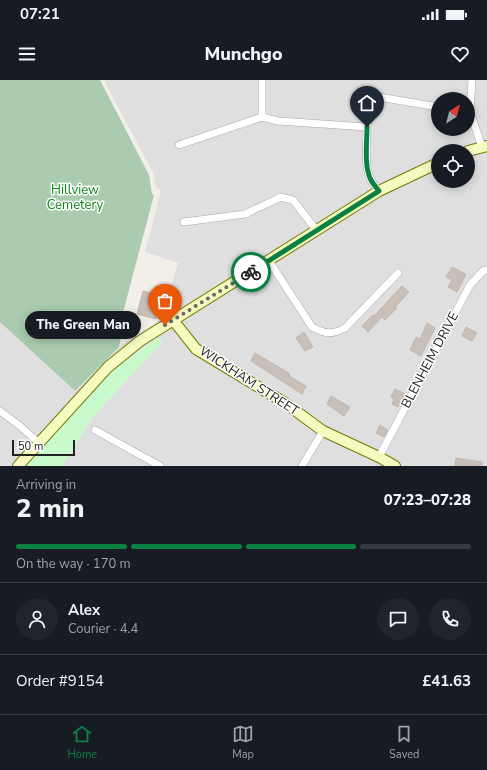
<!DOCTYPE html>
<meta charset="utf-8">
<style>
:root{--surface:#171b24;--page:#20242c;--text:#f1f3f6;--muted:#9ea1a6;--line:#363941;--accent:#0b8043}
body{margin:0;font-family:"Nunito Sans",sans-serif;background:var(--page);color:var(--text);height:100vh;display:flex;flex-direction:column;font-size:15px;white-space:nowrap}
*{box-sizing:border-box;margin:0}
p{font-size:13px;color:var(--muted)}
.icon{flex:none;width:22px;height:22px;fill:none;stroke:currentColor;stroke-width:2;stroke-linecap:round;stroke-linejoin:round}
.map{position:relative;height:386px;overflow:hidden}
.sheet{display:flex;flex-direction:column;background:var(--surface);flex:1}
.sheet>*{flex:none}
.needle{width:26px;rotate:36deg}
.controls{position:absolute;left:431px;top:12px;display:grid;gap:8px}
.controls a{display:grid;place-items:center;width:44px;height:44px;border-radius:50%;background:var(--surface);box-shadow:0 2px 10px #0003;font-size:20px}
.scale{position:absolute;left:12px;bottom:10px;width:63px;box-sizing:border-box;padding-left:4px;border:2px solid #222;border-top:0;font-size:11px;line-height:14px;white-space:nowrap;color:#222;-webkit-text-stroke:3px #fff;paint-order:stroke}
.pin{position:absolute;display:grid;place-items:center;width:34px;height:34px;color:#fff;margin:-41px -17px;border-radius:50% 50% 50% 0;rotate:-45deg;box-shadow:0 0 4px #0007}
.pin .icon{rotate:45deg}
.courier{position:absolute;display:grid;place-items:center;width:40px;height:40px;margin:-20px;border:3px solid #0b8043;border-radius:50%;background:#fff;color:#222;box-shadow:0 1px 5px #0007}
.bubble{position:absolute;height:28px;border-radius:14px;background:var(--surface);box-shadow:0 2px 10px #0003;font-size:13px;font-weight:800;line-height:28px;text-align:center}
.headline em{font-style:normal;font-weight:800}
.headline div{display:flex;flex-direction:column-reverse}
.headline{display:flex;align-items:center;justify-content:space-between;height:68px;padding:0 16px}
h1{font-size:26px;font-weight:800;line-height:30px}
.bar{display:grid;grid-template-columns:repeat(4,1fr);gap:6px 4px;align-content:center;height:48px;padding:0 16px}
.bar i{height:5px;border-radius:3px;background:var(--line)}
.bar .current{background:var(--accent)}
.bar p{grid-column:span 4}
.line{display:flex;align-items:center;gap:10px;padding:0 16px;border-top:1px solid var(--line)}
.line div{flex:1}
.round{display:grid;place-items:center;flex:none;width:42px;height:42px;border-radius:21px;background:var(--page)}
.status{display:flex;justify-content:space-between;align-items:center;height:28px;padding:0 20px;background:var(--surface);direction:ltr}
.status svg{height:11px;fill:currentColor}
header{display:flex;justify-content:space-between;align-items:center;height:52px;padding:0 16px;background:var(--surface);font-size:18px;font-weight:800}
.menu{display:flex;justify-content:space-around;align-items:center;height:56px;border-top:1px solid var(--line);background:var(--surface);font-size:11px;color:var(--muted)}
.menu a{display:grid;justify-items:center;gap:2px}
.menu .current{color:var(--accent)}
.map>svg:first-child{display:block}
.residential{fill:#e0dfdf;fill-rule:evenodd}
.cemetery{fill:#aacbaf}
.park{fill:#c8facc}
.building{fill:#c7bfb8;stroke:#c4b6ab}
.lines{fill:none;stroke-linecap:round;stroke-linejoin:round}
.street-casing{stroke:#a9a9a9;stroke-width:8}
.secondary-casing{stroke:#707d05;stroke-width:12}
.street{stroke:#fff;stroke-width:7}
.secondary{stroke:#f7fabf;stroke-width:10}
.done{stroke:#6b6a68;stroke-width:4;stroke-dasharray:0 7.2}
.route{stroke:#0b8043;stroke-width:5}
.labels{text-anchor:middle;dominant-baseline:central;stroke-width:3;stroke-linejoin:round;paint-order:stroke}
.park-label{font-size:13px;fill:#0c8416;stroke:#fff}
.street-label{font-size:13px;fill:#222;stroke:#fff}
</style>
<div class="status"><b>07:21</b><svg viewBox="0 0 49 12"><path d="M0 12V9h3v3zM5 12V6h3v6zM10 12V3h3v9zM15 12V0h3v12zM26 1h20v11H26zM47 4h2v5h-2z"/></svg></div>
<header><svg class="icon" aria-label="menu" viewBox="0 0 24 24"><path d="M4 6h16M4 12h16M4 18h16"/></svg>Munchgo<svg class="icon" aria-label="heart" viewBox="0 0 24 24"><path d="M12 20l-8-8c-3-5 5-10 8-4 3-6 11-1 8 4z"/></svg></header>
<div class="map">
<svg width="487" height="386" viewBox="0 0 487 386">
<rect width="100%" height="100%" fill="#f2efe9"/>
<path class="residential" d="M 104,0 L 487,0 L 487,386 L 62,386 L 91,339 L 163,261 L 157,258 L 115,289 L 25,386 L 0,386 L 0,242 L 75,311 L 119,267 L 161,239 L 178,183 L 145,172 L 161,110 L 156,108 L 154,94 L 118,27 ZM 438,19 L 468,19 L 468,49 L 438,49 ZM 438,71 L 468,71 L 468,101 L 438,101 Z"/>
<path class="cemetery" d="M 0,0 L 100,0 L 149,95 L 152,114 L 154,115 L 120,244 L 121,256 L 119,267 L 75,311 L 0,242 Z"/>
<path class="park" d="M 157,258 L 163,261 L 91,339 L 62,386 L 25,386 L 115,289 Z"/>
<path class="building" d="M 452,187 L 466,194 L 457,212 L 448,207 L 452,200 L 446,197 Z
M 402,206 L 409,212 L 395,227 L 397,228 L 385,240 L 382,237 L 368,252 L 362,246 L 373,235 L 374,236 Z
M 143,211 L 163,216 L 156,239 L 137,234 Z
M 427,243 L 435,248 L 421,276 L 410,270 L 416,257 L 420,259 Z
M 466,247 L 477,253 L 472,261 L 462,256 Z
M 304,252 L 313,267 L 305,271 L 296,258 Z
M 255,273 L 290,294 L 289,296 L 306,306 L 302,314 L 251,281 Z
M 395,309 L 405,314 L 398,327 L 392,324 L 394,319 L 391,317 Z
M 331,316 L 350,327 L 344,336 L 327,324 Z
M 380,345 L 388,350 L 384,357 L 376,353 Z
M 456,378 L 482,382 L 482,386 L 455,386 Z"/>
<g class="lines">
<defs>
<path id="street" d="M 262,0 L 262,37 L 278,41 L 367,47 C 367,62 364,84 370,98 C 372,103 376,107 379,111
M 472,0 L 470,32 L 482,67
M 367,47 L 373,16 L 438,27
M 179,65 L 262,37
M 184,142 L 245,134 L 281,117 L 293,120 L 317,151
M 269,181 L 312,247 C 325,254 332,255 345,248 L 398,193
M 0,331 L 20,346 L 39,363
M 95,350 L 160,386
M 379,377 L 470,205 L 483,191 L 487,190
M 302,386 L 323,351"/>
<path id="secondary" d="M 468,71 L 487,66
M 173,240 L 196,269 L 285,323 L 323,351 L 379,377 L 395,386
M 18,386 L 108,287 L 140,261 L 379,111 L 438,83"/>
</defs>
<use href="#street" class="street-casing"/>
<use href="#secondary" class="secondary-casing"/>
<use href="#street" class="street"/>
<use href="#secondary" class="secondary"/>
</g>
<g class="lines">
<path class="done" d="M 165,245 L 251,192"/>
<path class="route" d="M 251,192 L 379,111 C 376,107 372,103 370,98 C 364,84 367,62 367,47"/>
</g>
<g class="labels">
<g class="park-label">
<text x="75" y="110">Hillview<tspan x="75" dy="15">Cemetery</tspan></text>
</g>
<g class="street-label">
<text transform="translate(430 280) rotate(-62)">BLENHEIM DRIVE</text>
<text transform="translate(249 301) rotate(33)">WICKHAM STREET</text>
</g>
</g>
</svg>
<div class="controls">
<a><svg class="needle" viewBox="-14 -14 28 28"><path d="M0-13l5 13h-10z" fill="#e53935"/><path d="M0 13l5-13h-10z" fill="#9ea1a6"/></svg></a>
<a><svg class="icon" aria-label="locate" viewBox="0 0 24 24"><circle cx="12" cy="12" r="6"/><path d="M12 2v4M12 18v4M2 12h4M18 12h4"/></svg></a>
</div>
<div class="scale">50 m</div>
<div class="pin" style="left:165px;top:245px;background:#ea580c"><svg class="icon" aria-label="bag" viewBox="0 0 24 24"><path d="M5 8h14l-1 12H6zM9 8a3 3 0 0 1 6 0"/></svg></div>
<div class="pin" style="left:367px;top:47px;background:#1f2937"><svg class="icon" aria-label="home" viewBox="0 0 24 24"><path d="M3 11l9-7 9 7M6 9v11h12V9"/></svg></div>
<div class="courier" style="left:251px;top:192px"><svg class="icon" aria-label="bike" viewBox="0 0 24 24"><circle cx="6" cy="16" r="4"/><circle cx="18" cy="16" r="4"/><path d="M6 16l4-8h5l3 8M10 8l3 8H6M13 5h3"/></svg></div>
<div class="bubble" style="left:25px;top:231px;width:116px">The Green Man</div>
</div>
<section class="sheet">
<div class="headline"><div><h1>2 min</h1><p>Arriving in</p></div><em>07:23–07:28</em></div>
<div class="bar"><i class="current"></i><i class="current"></i><i class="current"></i><i></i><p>On the way · 170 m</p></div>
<div class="line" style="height:72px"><a class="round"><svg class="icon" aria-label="person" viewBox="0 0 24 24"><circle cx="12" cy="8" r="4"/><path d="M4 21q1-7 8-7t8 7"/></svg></a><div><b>Alex</b><p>Courier · 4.4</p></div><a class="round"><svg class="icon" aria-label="chat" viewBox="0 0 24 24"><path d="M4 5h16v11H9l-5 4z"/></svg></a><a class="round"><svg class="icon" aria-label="phone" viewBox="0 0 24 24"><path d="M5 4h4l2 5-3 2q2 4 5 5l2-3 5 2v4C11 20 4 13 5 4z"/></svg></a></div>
<div class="line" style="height:52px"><div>Order #9154</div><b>£41.63</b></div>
</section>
<nav class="menu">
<a class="current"><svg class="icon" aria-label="home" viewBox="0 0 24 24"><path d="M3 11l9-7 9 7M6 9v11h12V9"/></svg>Home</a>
<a><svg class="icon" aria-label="map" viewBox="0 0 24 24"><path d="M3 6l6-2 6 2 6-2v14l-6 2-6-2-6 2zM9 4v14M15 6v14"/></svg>Map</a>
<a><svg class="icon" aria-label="saved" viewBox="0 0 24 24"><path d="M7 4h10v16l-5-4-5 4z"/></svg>Saved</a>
</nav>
